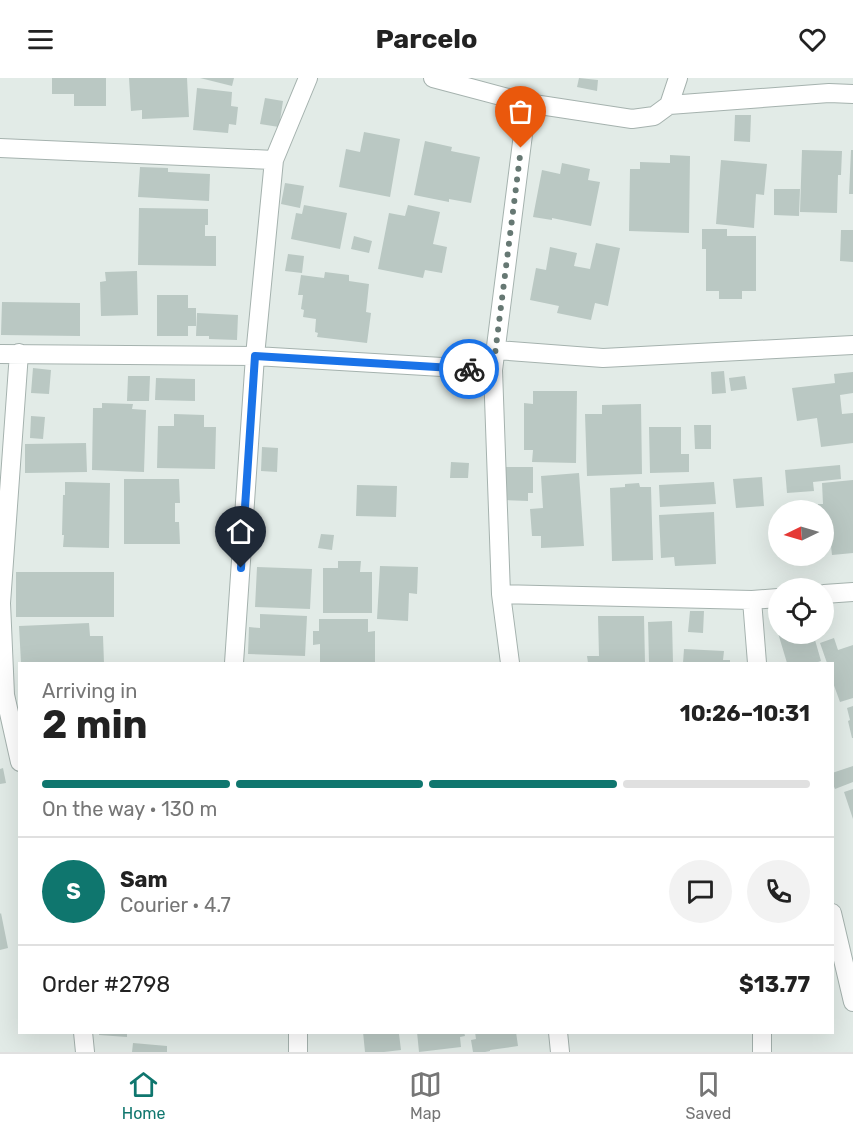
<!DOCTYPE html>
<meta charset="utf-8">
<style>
:root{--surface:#fff;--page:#f2f2f2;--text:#222;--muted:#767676;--line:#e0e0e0;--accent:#0f766e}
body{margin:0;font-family:Rubik,sans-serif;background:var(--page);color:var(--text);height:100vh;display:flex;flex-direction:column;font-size:22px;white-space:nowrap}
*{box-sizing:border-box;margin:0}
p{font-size:20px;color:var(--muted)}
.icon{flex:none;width:33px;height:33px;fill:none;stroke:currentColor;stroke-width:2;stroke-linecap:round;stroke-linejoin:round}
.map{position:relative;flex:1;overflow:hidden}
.drawer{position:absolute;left:18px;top:584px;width:816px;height:372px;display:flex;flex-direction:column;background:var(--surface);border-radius:0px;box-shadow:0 6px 24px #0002}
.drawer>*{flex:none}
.needle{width:39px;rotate:265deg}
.controls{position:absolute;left:768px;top:422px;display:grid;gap:12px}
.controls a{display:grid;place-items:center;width:66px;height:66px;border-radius:50%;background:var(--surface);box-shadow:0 6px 24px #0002;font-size:30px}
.pin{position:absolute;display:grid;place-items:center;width:51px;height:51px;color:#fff;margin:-62px -26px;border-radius:50% 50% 50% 0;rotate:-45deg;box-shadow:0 0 6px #0007}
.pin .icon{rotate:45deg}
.courier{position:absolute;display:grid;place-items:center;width:60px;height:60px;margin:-30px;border:4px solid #1a73e8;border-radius:50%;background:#fff;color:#222;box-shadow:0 2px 8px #0007}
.summary em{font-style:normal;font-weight:700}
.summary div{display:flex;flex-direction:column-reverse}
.summary{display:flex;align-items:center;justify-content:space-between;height:102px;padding:0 24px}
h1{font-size:39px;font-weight:700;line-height:45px}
.bar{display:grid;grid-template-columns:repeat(4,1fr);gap:9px 6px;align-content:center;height:72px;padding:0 24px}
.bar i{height:8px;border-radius:4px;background:var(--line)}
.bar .active{background:var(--accent)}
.bar p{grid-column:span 4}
.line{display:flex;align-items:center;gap:15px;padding:0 24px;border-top:2px solid var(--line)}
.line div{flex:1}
.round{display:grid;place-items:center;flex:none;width:63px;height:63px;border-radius:32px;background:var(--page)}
header{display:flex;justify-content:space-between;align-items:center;height:78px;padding:0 24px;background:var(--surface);font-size:27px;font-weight:700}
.tab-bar{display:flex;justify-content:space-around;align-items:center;height:84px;border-top:2px solid var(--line);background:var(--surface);font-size:16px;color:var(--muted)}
.tab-bar a{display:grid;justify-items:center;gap:3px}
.tab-bar .active{color:var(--accent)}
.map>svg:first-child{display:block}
.building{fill:#bac8c3}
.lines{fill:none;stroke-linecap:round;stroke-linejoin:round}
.minor-casing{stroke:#a5b2ae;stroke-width:20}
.minor{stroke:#fff;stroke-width:18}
.done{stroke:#667873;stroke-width:6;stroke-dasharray:0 10.8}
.route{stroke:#1a73e8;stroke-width:8}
</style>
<header><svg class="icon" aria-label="menu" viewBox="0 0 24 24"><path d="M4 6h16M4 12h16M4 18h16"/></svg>Parcelo<svg class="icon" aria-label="heart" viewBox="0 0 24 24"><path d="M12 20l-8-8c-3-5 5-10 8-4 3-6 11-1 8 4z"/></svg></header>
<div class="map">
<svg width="853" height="974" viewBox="0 0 853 974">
<rect width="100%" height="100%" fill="#e2ebe7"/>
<path class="building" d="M 52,0 L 106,0 L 106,28 L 74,28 L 74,16 L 52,16 Z
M 129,0 L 187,0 L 189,39 L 142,41 L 142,32 L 131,33 Z
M 200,0 L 234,0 L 232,8 Z
M 579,0 L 598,2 L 597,13 L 577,9 Z
M 197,10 L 232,14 L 231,28 L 238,29 L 236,47 L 229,46 L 228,55 L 193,52 Z
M 265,20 L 283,23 L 279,49 L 260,46 Z
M 735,37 L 751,37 L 750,64 L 734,63 Z
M 364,54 L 400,61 L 390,119 L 339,109 L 346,71 L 360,74 Z
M 425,63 L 452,69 L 451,73 L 480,79 L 471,125 L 449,121 L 449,124 L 414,117 Z
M 802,72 L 842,73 L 841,97 L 838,97 L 837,135 L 800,134 Z
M 851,72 L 853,72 L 853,116 L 849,116 Z
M 670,77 L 690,78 L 689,155 L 629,153 L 630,91 L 640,91 L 640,84 L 670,85 Z
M 721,82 L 767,86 L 764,117 L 756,116 L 754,150 L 716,146 Z
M 562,85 L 590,91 L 588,102 L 600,104 L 591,148 L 552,140 L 552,142 L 533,139 L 542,92 L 560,96 Z
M 140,89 L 168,90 L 168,94 L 210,96 L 209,123 L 138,119 Z
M 285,105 L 304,108 L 300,130 L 281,126 Z
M 774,111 L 800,111 L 799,138 L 774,137 Z
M 304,127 L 347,135 L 340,171 L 291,161 L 296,135 L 302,136 Z
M 408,127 L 440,134 L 433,166 L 447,169 L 442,195 L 425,192 L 423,200 L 378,191 L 389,135 L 405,138 Z
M 139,130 L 208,131 L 208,147 L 205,147 L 205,158 L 216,158 L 216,188 L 138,187 Z
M 702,151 L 727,151 L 727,158 L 756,158 L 756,213 L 742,213 L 742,221 L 719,221 L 719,213 L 706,213 L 706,171 L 702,171 Z
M 841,152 L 853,152 L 853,184 L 840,183 Z
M 354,158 L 372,163 L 369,175 L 351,171 Z
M 596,165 L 620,170 L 608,228 L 595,225 L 591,242 L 557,235 L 559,228 L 530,222 L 536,190 L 546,192 L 550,169 L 577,175 L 574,188 L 590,191 Z
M 288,176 L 304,178 L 302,195 L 285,193 Z
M 137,193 L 138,237 L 101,238 L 100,204 L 106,203 L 105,194 Z
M 325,194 L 349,197 L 349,203 L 369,206 L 366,234 L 371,235 L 367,265 L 317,259 L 318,255 L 315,254 L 316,241 L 303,239 L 304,232 L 301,231 L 303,217 L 298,217 L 301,197 L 324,200 Z
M 157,217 L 188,217 L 188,230 L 196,230 L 196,248 L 188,248 L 188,258 L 157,258 Z
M 2,224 L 80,225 L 80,258 L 1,257 Z
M 197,235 L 238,237 L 237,262 L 209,261 L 209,258 L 196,258 Z
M 33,290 L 51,292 L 49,316 L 31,315 Z
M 724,293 L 726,315 L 712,316 L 711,294 Z
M 853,294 L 853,315 L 840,317 L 842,336 L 853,335 L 853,365 L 821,369 L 817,340 L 797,343 L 792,310 L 835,305 L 834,296 Z
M 128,298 L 150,298 L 149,323 L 127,323 Z
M 745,298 L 747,311 L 731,313 L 729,300 Z
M 156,300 L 195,301 L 195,323 L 155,322 Z
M 533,313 L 577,313 L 576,385 L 532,384 L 533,372 L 524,372 L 524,325 L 533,326 Z
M 102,325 L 133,326 L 132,331 L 146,332 L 144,394 L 92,392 L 93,330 L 102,330 Z
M 641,326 L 642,396 L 587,398 L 585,336 L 602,336 L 602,327 Z
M 174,336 L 204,337 L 204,349 L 216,349 L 215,391 L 157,390 L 158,348 L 174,348 Z
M 31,338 L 45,339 L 43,361 L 30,360 Z
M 694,347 L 711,347 L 711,371 L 695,371 Z
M 649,349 L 681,349 L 681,376 L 689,376 L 689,394 L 650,395 Z
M 86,365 L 87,394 L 25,395 L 25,366 Z
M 262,369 L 278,370 L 277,394 L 261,393 Z
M 451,384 L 469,385 L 468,400 L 450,400 Z
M 840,387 L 841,401 L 813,404 L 814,413 L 787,415 L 785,392 Z
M 505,389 L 533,389 L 533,415 L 528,415 L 528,423 L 505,422 Z
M 579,395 L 584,468 L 541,470 L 541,458 L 532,458 L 530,431 L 543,430 L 541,398 Z
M 762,399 L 764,428 L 736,430 L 733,401 Z
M 124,401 L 179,401 L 180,425 L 175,425 L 175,444 L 179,444 L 180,466 L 124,466 Z
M 853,402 L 853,475 L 832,477 L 830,459 L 824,459 L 824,432 L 818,432 L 818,426 L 823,426 L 822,405 Z
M 65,404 L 110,405 L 109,470 L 63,469 L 64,457 L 62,457 L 63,417 L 65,417 Z
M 714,404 L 716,426 L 660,429 L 659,407 Z
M 639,405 L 640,409 L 651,409 L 653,482 L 612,483 L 610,410 L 625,409 L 625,406 Z
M 357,407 L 397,408 L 396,439 L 356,438 Z
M 714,434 L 716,486 L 675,488 L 674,479 L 661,480 L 659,437 Z
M 321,456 L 334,457 L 332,472 L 318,470 Z
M 338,483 L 361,483 L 360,494 L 372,494 L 372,535 L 323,535 L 323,490 L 338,490 Z
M 380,488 L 418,489 L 417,516 L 409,515 L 408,543 L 377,541 Z
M 257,489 L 312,491 L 310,531 L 255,529 Z
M 16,494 L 114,494 L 114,539 L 16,539 Z
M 690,533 L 704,533 L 703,555 L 688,554 Z
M 260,536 L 307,538 L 305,578 L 248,576 L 249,549 L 260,550 Z
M 598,538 L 644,538 L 645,585 L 588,585 L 587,578 L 599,578 Z
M 319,541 L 368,541 L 368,554 L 375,553 L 375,585 L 320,585 L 320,566 L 313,567 L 313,553 L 319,553 Z
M 672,543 L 673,585 L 649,585 L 648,544 Z
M 89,545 L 90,558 L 103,558 L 104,585 L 21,585 L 19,548 Z
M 778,555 L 813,555 L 821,583 L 815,585 L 787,585 Z
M 834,560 L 838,572 L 853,567 L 853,620 L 840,624 L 832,602 L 832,585 L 827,585 L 820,565 Z
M 684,571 L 724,573 L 723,582 L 730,582 L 730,585 L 683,585 Z
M 853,628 L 853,660 L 852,660 L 848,643 L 850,642 L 847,630 Z
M 853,688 L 853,704 L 835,711 L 832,704 L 832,695 Z
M 3,690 L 6,705 L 0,706 L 0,691 Z
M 853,711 L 853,741 L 844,714 Z
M 1,835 L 8,870 L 0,872 L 0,836 Z
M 99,954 L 127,954 L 127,959 L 99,957 Z
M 363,954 L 406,954 L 406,955 L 399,956 L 401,972 L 384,974 L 365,974 Z
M 417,954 L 464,954 L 465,958 L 460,959 L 461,969 L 419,974 Z
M 475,954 L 516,954 L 518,968 L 490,972 L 490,973 L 485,974 L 473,974 L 471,962 L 476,961 Z
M 133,965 L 167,968 L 167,974 L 132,974 Z"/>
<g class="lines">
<defs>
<path id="minor" d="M 433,0 L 527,25 L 632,41 L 654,38 L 669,27 L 678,0
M 669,27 L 829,15 L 853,16
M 0,70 L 274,82
M 496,272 L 603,280 L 853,267
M 19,275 L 1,525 L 5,617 L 20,684
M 0,276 L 255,278 L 493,292
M 501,516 L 752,522 L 778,520
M 824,516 L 853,514
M 752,522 L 757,585
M 234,585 L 255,278 L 274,82 L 308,0
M 510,585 L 501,516 L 493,292 L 527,25
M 832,835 L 853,924
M 83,954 L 85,974
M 558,954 L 560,974
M 762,954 L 762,974
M 298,974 L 298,954"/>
</defs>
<use href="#minor" class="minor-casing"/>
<use href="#minor" class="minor"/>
</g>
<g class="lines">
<path class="done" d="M 469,291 L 493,292 L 521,70"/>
<path class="route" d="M 241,490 L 255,278 L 469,291"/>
</g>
</svg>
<div class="controls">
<a><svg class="needle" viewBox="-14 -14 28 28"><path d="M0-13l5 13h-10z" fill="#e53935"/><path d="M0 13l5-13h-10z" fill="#767676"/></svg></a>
<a><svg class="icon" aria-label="locate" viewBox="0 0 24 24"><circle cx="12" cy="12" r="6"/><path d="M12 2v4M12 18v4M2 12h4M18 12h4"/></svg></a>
</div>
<div class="pin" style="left:521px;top:70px;background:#ea580c"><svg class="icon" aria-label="bag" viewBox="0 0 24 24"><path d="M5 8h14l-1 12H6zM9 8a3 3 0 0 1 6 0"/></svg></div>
<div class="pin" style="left:241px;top:490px;background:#1f2937"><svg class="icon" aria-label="home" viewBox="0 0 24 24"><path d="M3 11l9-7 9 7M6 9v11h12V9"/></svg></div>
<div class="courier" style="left:469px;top:291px"><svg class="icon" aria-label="bike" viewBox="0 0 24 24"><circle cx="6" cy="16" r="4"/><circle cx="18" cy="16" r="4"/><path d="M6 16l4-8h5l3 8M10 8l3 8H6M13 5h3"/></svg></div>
<section class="drawer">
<div class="summary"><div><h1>2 min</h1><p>Arriving in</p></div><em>10:26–10:31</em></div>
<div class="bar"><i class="active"></i><i class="active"></i><i class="active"></i><i></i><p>On the way · 130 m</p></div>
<div class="line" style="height:108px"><b class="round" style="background:var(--accent);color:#fff">S</b><div><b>Sam</b><p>Courier · 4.7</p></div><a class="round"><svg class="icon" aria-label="chat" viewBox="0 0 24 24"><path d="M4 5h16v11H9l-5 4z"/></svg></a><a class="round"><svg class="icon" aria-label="phone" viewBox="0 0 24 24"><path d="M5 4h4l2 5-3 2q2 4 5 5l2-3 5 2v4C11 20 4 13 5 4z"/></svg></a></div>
<div class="line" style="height:78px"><div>Order #2798</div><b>$13.77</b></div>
</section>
</div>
<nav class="tab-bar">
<a class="active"><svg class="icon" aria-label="home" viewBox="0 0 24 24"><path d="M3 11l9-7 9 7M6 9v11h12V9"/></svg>Home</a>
<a><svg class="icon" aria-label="map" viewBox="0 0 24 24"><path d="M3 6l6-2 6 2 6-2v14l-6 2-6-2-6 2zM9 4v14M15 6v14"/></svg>Map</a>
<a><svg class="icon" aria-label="saved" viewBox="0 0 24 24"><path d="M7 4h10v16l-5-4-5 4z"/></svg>Saved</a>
</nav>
